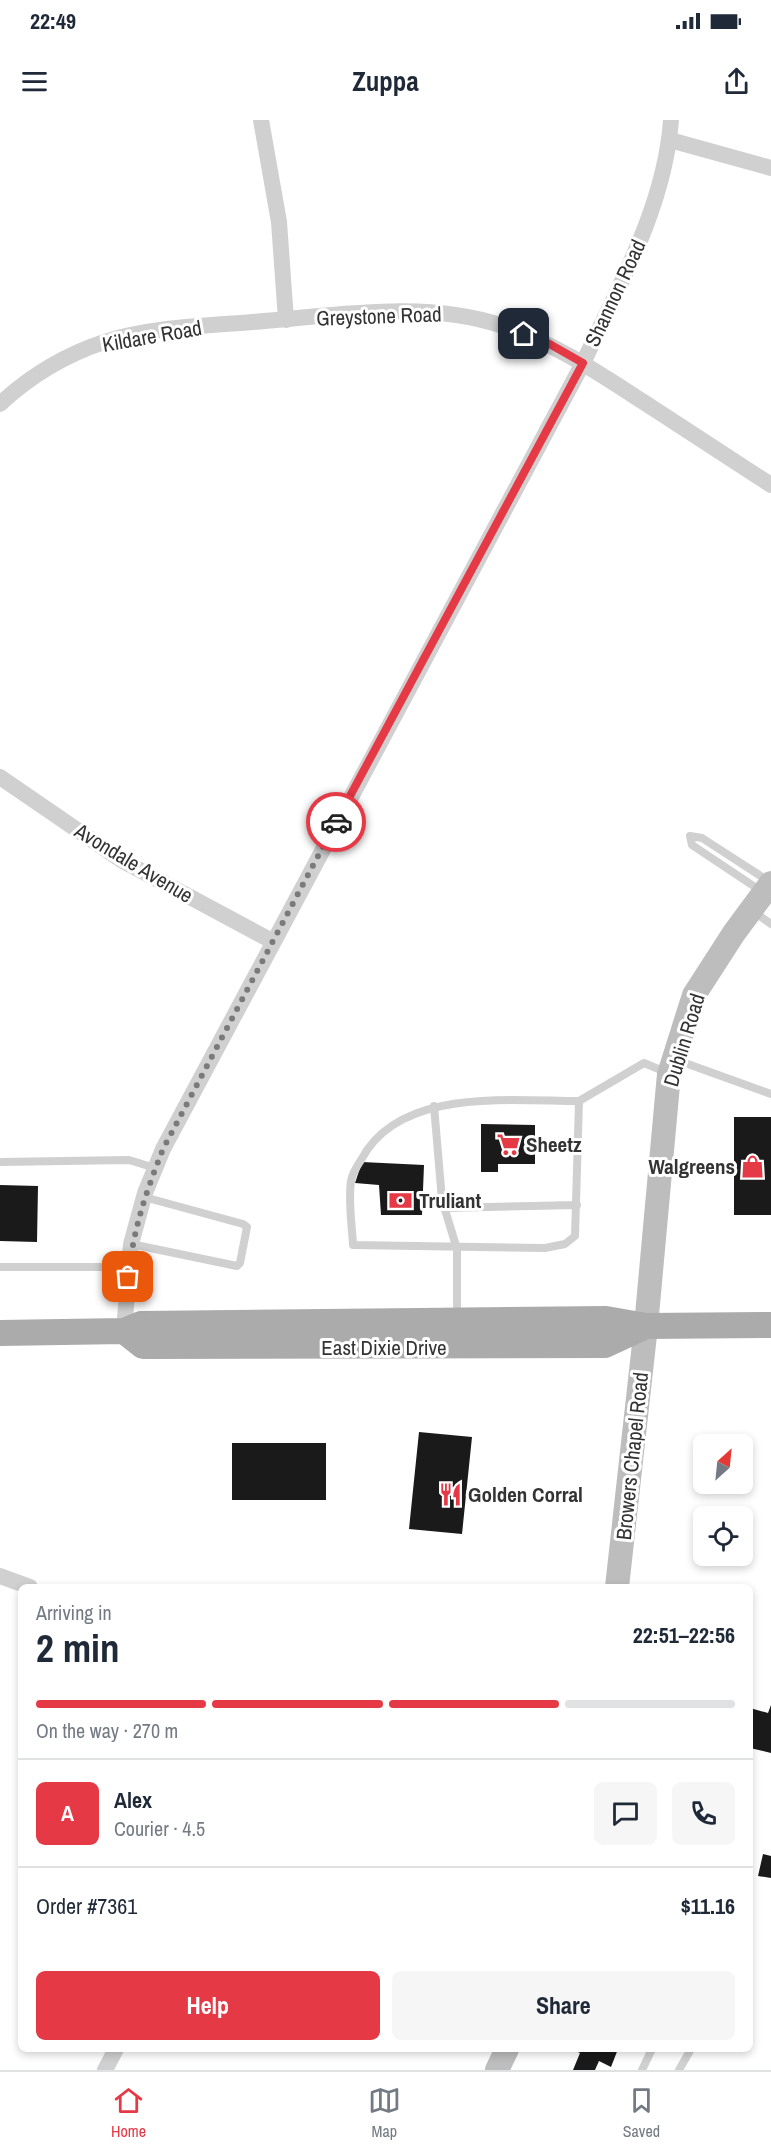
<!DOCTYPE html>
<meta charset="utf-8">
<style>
:root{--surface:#fff;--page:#f6f6f7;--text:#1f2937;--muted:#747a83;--line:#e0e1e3;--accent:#e63946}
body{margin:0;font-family:"Archivo Narrow",sans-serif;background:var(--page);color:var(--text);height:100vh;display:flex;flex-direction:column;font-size:22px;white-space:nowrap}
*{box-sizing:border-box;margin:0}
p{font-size:20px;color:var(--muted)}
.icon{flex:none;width:33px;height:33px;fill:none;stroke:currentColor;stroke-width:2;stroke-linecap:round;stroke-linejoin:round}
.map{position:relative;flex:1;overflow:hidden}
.panel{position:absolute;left:18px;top:1464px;width:735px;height:468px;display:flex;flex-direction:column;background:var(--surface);border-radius:9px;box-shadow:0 3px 9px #0003}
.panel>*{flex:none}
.needle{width:39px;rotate:27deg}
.buttons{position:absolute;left:693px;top:1314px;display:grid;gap:12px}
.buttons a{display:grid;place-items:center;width:60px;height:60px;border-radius:9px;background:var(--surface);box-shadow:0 3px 9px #0003;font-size:30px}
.pin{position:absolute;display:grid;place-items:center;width:51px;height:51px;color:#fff;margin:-26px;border-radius:12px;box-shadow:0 3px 9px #0006}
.courier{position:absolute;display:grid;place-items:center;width:60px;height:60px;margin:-30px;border:4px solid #e63946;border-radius:50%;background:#fff;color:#222;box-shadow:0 2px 8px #0007}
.overview em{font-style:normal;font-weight:700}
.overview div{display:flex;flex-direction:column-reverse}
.overview{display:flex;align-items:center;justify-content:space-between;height:102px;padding:0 18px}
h1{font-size:39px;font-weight:700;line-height:45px}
.bar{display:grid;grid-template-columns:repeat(4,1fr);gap:9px 6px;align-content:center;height:72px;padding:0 18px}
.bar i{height:8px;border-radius:4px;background:var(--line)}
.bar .active{background:var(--accent)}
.bar p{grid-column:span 4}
.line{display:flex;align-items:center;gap:15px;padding:0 18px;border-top:2px solid var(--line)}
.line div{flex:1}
.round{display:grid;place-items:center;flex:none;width:63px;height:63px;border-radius:9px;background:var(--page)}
.cta{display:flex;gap:12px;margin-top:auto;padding:12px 18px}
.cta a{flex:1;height:69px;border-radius:9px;background:var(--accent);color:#fff;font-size:24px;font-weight:700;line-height:69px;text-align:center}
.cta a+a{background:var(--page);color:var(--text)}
.status{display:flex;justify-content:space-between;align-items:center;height:42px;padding:0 30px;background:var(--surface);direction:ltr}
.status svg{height:16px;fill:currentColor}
header{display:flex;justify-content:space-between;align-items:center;height:78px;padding:0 18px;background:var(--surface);font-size:27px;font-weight:700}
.dock{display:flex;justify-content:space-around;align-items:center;height:84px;border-top:2px solid var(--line);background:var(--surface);font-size:16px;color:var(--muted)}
.dock a{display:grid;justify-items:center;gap:3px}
.dock .active{color:var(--accent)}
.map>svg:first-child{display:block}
.building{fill:#1a1a1a}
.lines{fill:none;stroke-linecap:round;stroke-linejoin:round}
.lane{stroke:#d0d0d0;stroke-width:8}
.street{stroke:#d0d0d0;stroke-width:16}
.secondary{stroke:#bdbdbd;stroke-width:24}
.primary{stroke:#ababab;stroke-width:26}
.done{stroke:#7a7a7a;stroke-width:6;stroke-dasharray:0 10.8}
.route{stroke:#e63946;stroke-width:8}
.labels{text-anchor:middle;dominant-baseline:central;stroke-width:6;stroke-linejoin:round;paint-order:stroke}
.street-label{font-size:21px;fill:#333;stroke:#fff}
.poi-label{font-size:21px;font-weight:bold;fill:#333;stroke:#fff;text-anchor:start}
</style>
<div class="status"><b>22:49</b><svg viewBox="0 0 49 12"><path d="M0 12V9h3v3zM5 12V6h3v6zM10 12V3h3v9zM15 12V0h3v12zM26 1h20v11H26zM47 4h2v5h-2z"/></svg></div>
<header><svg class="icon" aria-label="menu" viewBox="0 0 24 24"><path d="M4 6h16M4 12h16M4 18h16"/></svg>Zuppa<svg class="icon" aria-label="share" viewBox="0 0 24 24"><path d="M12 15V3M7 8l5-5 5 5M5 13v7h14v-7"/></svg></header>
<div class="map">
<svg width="771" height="1950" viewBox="0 0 771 1950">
<rect width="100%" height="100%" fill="#fff"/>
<path class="building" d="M 734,997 L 771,997 L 771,1095 L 734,1095 Z
M 481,1004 L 535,1005 L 535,1044 L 498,1044 L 498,1052 L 481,1052 Z
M 362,1042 L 424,1045 L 422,1095 L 381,1095 L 379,1065 L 355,1063 Z
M 0,1065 L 38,1066 L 37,1122 L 0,1121 Z
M 419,1312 L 472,1317 L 462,1414 L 409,1409 Z
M 232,1323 L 326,1323 L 326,1380 L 232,1380 Z
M 700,1325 L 704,1326 L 704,1354 L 694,1352 Z
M 704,1356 L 704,1364 L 733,1364 L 731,1374 L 700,1367 Z
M 771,1585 L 771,1633 L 750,1628 L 750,1588 L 768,1593 Z
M 763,1734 L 771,1736 L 771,1758 L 758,1756 Z
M 571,1929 L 618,1929 L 611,1947 L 599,1941 L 595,1950 L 573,1950 L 580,1933 Z"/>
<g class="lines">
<path class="lane" d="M 761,771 L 692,725 L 690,716 L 702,718 L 770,762
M 754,792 L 771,804
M 674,939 L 771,974
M 579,981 L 575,1116 L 565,1124 L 545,1128 L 353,1125 C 352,1105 348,1081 351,1061 C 352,1054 357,1046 361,1040 C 399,967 510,981 579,981 Z
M 579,981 L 644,943 L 668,953
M 434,986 L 442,1080 L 457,1129 L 457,1199
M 0,1042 L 129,1040 L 155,1048
M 445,1088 L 577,1085
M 131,1124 L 237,1146 L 240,1143 L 247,1107 L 243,1104 L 144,1077
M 0,1147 L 129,1147
M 642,1950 L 652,1929
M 679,1950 L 691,1929"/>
<path class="street" d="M 261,0 L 279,102 L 286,200
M 670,20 L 771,48
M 0,284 C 30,256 65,235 104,222 C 151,207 204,206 252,202 C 334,196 424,179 503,206 C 554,223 597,252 642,281 C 685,309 728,337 771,365
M 0,657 L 121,740 L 272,821
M 124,1211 L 131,1124 L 145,1073 L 163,1029 L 583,243 C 619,166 665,86 671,0
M 0,1456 L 30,1467
M 105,1950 L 116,1929"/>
<path class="secondary" d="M 617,1467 L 646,1206 L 669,954 L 694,875 L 734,813 L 771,763
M 497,1950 L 507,1929"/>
<path class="primary" d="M 124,1211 L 143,1226 L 605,1225 L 646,1206
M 0,1213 L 124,1211 L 141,1204 L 606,1199 L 646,1206 L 771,1205"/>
</g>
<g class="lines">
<path class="done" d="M 128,1157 C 134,1107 145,1075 163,1029 L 336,702"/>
<path class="route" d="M 336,702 L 583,243 L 546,222 L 524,214"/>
</g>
<defs>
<symbol id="supermarket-bare" viewBox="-9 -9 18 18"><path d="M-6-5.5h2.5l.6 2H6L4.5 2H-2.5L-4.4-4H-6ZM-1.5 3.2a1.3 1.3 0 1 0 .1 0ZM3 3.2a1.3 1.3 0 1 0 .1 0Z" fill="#e63946" stroke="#fff" stroke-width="2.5" paint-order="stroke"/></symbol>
<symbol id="shop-bare" viewBox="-9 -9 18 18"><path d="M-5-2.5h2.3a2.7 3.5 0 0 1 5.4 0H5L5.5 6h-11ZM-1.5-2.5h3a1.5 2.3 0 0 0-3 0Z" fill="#e63946" stroke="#fff" stroke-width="2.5" paint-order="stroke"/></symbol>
<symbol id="bank-bare" viewBox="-9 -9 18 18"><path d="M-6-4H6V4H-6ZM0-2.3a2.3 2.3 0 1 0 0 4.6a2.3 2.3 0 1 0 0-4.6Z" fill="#e63946" stroke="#fff" stroke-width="2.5" paint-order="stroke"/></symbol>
<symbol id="restaurant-bare" viewBox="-9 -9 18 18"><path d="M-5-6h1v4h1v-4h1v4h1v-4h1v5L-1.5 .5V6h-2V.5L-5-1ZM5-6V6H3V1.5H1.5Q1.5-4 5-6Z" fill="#e63946" stroke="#fff" stroke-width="2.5" paint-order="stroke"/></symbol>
</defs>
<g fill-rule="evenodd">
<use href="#supermarket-bare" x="492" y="1008" width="33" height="33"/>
<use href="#shop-bare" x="736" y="1030" width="33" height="33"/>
<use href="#bank-bare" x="384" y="1064" width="33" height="33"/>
<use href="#restaurant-bare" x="434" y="1358" width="33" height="33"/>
</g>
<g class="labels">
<g class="street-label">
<text transform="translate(615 173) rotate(-65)">Shannon Road</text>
<text transform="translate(379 196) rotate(-2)">Greystone Road</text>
<text transform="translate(152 216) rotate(-10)">Kildare Road</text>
<text transform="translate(134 743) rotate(31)">Avondale Avenue</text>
<text transform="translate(684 920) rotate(-73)">Dublin Road</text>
<text x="384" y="1227">East Dixie Drive</text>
<text transform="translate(632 1336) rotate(-84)">Browers Chapel Road</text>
</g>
<g class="poi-label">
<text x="526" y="1024">Sheetz</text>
<text x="735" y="1046" text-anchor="end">Walgreens</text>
<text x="419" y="1080">Truliant</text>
<text x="468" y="1374">Golden Corral</text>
</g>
</g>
</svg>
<div class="buttons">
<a><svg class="needle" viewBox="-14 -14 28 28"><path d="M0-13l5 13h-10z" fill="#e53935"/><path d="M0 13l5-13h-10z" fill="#747a83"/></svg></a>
<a><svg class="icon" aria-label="locate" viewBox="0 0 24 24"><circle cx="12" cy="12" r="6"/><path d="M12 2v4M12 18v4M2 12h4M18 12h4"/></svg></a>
</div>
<div class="pin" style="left:128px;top:1157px;background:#ea580c"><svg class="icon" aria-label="bag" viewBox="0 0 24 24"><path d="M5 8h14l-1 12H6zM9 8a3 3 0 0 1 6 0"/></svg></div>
<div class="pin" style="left:524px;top:214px;background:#1f2937"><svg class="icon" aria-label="home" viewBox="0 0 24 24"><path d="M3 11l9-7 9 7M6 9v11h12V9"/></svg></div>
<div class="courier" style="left:336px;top:702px"><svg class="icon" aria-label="car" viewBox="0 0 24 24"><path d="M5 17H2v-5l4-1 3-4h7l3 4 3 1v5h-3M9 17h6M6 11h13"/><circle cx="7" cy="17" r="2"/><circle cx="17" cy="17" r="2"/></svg></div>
<section class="panel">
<div class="overview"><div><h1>2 min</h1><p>Arriving in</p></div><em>22:51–22:56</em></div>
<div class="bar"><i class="active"></i><i class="active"></i><i class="active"></i><i></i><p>On the way · 270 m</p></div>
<div class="line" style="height:108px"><b class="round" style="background:var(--accent);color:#fff">A</b><div><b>Alex</b><p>Courier · 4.5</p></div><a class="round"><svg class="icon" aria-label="chat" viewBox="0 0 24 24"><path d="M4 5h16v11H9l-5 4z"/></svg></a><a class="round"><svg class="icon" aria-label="phone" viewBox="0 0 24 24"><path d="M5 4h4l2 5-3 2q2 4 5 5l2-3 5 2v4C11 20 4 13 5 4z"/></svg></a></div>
<div class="line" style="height:78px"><div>Order #7361</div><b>$11.16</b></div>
<div class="cta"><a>Help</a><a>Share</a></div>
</section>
</div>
<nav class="dock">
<a class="active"><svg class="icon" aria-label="home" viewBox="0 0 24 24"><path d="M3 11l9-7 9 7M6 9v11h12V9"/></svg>Home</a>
<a><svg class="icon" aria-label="map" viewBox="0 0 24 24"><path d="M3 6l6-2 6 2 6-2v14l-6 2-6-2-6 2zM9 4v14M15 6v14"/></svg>Map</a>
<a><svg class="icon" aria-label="saved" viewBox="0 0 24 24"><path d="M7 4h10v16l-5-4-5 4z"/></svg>Saved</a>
</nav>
